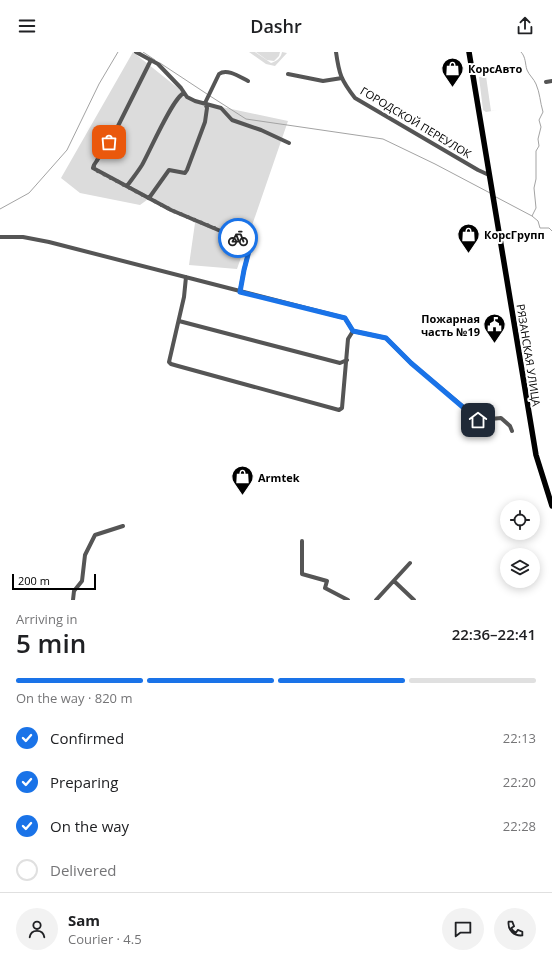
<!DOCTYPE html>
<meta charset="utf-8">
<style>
:root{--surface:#fff;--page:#f2f2f2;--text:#202124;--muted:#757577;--line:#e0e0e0;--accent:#1a73e8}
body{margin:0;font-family:"Open Sans",sans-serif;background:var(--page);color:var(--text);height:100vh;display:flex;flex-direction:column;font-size:15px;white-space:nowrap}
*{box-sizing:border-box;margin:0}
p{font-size:13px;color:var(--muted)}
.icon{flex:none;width:22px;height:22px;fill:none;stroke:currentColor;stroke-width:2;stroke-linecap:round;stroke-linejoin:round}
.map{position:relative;height:548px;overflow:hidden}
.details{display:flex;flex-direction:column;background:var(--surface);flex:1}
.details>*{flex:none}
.controls{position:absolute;left:500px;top:448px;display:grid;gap:8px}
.controls a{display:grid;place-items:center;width:40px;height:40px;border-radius:50%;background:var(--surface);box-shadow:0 2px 10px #0003;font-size:20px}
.scale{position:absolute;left:12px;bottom:10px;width:84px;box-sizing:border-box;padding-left:4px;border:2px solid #000;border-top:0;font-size:11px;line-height:14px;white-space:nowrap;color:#000;-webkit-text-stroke:3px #fff;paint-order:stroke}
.pin{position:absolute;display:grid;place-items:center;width:34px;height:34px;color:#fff;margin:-17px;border-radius:8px;box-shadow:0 2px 6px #0006}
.courier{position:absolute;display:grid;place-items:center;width:40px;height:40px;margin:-20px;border:3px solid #1a73e8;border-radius:50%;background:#fff;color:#222;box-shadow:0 1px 5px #0007}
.headline em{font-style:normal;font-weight:600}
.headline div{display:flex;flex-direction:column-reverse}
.headline{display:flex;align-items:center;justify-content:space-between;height:68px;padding:0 16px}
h1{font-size:26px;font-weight:600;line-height:30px}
.bar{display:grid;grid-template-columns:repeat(4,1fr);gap:6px 4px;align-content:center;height:48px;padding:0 16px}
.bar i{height:5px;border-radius:3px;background:var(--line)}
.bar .selected{background:var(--accent)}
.bar p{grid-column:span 4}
.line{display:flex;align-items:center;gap:10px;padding:0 16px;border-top:1px solid var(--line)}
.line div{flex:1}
.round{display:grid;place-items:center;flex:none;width:42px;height:42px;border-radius:21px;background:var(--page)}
ol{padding:0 16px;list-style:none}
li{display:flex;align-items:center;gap:12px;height:44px}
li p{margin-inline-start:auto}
li .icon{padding:4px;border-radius:50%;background:var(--accent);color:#fff;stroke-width:4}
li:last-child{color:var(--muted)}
li i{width:22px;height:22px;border:2px solid var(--line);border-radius:50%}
header{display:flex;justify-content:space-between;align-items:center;height:52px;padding:0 16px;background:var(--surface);font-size:18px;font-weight:600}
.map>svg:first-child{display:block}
.green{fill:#dcdcdc}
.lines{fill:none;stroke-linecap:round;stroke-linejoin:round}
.stream{stroke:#a3a3a3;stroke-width:1}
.minor{stroke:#555;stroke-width:4}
.major{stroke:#000;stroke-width:5.5}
.done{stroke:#595959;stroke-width:4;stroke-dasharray:0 7.2}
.route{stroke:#1a73e8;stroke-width:5}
.labels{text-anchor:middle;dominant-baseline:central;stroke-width:4;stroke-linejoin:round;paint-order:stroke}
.poi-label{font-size:11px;font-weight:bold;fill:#000;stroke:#fff;text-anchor:start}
.street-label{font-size:11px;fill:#000;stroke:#fff}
</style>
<header><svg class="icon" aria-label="menu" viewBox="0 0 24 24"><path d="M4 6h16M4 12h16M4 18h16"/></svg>Dashr<svg class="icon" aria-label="share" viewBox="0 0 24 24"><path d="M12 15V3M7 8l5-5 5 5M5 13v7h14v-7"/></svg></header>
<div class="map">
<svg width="552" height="548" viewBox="0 0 552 548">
<rect width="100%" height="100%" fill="#fff"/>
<path class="green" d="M 133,0 L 194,49 L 288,69 L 237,217 L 189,213 L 195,171 L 151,145 L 140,153 L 80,141 L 61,126 Z
M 249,0 L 255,0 L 271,11 C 277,9 281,6 282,0 L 287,1 L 275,14 L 266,12 Z
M 256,0 L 280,0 L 279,4 L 274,9 L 267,8 Z
M 486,24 L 491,59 L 498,58 L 486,60 L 483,58 L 479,25 Z"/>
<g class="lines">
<path class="stream" d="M 143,0 L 155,8
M 521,0 C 526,5 525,12 527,18 C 529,23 534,27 536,32 C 540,41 540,50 543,60 L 539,68 L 541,75 L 538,87 L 539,94 L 536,99 L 536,127 L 534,136 L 536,156 L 532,164 L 538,169 L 540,176 L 549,176 L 552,179
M 160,11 L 207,42
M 210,44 L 246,67 L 383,87 L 435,112 L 490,141
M 496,145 L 532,164
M 0,157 L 29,141 L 67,98 L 99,32 L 118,0"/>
<path class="minor" d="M 136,0 L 158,12 L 181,36 L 187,45 L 195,49 L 221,56 L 232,68 L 261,78 L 289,91
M 336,0 C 339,22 341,28 355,46 L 478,118 L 489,123
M 151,8 L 117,76 L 109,90 L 94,113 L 93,116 L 171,158 L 249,191 L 250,195 L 244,218 L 240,239
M 288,22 L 323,29 L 342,26
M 546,30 L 552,29
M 127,134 C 132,127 137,121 142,113 C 149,101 173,45 184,41
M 149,146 L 169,118 L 185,121 L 187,118 L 205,70 L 207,56 L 205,51 L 219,22 C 227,16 240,25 248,29
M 0,185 L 23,185 L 49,190 L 345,266 L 353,279 L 386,286 L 411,311 L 479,368 L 501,366 L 510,374 L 512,379
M 186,225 L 184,245 L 169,310 L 171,312 L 178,314 L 339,358 L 342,356 L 348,287 L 353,279
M 179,269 L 340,311 L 347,308
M 302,489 L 302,522 L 327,529 L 325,536 L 348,548
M 394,529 L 414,548
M 73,548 L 74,539 L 82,529 L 85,503 L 95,483 L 123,474
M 376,548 L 410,511"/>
<path class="major" d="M 469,0 L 536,403 L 552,454"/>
</g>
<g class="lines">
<path class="done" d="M 109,90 L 94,113 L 94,117 L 171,158 L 238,186"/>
<path class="route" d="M 238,186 L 249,191 L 250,195 L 244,218 L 240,240 L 345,266 L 353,279 L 386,286 L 411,311 L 478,368"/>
</g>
<defs>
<symbol id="shop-pin" viewBox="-11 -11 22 30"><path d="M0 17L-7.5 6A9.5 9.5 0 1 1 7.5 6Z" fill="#000" stroke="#fff"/><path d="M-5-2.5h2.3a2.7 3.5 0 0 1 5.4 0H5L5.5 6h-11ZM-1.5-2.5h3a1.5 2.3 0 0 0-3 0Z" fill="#fff"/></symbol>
<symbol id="civic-pin" viewBox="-11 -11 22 30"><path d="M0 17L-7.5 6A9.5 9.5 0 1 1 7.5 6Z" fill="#000" stroke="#fff"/><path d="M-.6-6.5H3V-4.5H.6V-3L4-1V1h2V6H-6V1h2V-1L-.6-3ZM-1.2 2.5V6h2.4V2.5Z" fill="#fff"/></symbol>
</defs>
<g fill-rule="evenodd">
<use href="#shop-pin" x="440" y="4" width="25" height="34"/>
<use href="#shop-pin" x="456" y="170" width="25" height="34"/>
<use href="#civic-pin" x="482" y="260" width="25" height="34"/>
<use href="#shop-pin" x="230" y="412" width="25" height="34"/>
</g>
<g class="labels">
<g class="poi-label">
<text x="468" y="16">КорсАвто</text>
<text x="484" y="182">КорсГрупп</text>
<text x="480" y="266" text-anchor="end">Пожарная<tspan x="480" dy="13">часть №19</tspan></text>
<text x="258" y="425">Armtek</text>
</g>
<g class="street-label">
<text transform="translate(416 70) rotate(31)">ГОРОДСКОЙ ПЕРЕУЛОК</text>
<text transform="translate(529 303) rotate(81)">РЯЗАНСКАЯ УЛИЦА</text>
</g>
</g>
</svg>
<div class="controls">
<a><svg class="icon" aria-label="locate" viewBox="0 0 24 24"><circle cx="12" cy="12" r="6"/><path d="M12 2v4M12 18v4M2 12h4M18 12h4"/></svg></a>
<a><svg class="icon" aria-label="layers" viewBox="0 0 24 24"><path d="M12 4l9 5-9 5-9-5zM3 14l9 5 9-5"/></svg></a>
</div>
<div class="scale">200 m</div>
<div class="pin" style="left:109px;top:90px;background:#ea580c"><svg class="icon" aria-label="bag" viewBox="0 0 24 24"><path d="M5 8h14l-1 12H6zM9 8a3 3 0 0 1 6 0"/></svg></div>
<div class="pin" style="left:478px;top:368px;background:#1f2937"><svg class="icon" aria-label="home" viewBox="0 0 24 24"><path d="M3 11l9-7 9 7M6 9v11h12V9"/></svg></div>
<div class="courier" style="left:238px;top:186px"><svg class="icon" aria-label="bike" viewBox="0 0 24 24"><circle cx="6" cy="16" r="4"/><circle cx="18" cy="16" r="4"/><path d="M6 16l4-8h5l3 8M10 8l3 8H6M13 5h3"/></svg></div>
</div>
<section class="details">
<div class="headline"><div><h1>5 min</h1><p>Arriving in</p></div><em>22:36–22:41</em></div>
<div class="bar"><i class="selected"></i><i class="selected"></i><i class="selected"></i><i></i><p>On the way · 820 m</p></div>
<ol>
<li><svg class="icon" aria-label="check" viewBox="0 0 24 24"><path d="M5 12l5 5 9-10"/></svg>Confirmed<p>22:13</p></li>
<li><svg class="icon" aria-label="check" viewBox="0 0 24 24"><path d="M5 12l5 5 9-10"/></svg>Preparing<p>22:20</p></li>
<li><svg class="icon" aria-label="check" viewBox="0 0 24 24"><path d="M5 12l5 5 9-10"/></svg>On the way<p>22:28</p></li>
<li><i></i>Delivered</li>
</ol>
<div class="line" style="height:72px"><a class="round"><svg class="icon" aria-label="person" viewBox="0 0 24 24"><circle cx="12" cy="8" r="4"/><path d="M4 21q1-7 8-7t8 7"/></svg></a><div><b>Sam</b><p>Courier · 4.5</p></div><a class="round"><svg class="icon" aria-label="chat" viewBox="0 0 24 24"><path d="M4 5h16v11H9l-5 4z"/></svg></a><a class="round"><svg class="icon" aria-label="phone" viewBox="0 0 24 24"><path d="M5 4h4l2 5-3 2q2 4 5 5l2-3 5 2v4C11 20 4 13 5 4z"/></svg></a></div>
</section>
